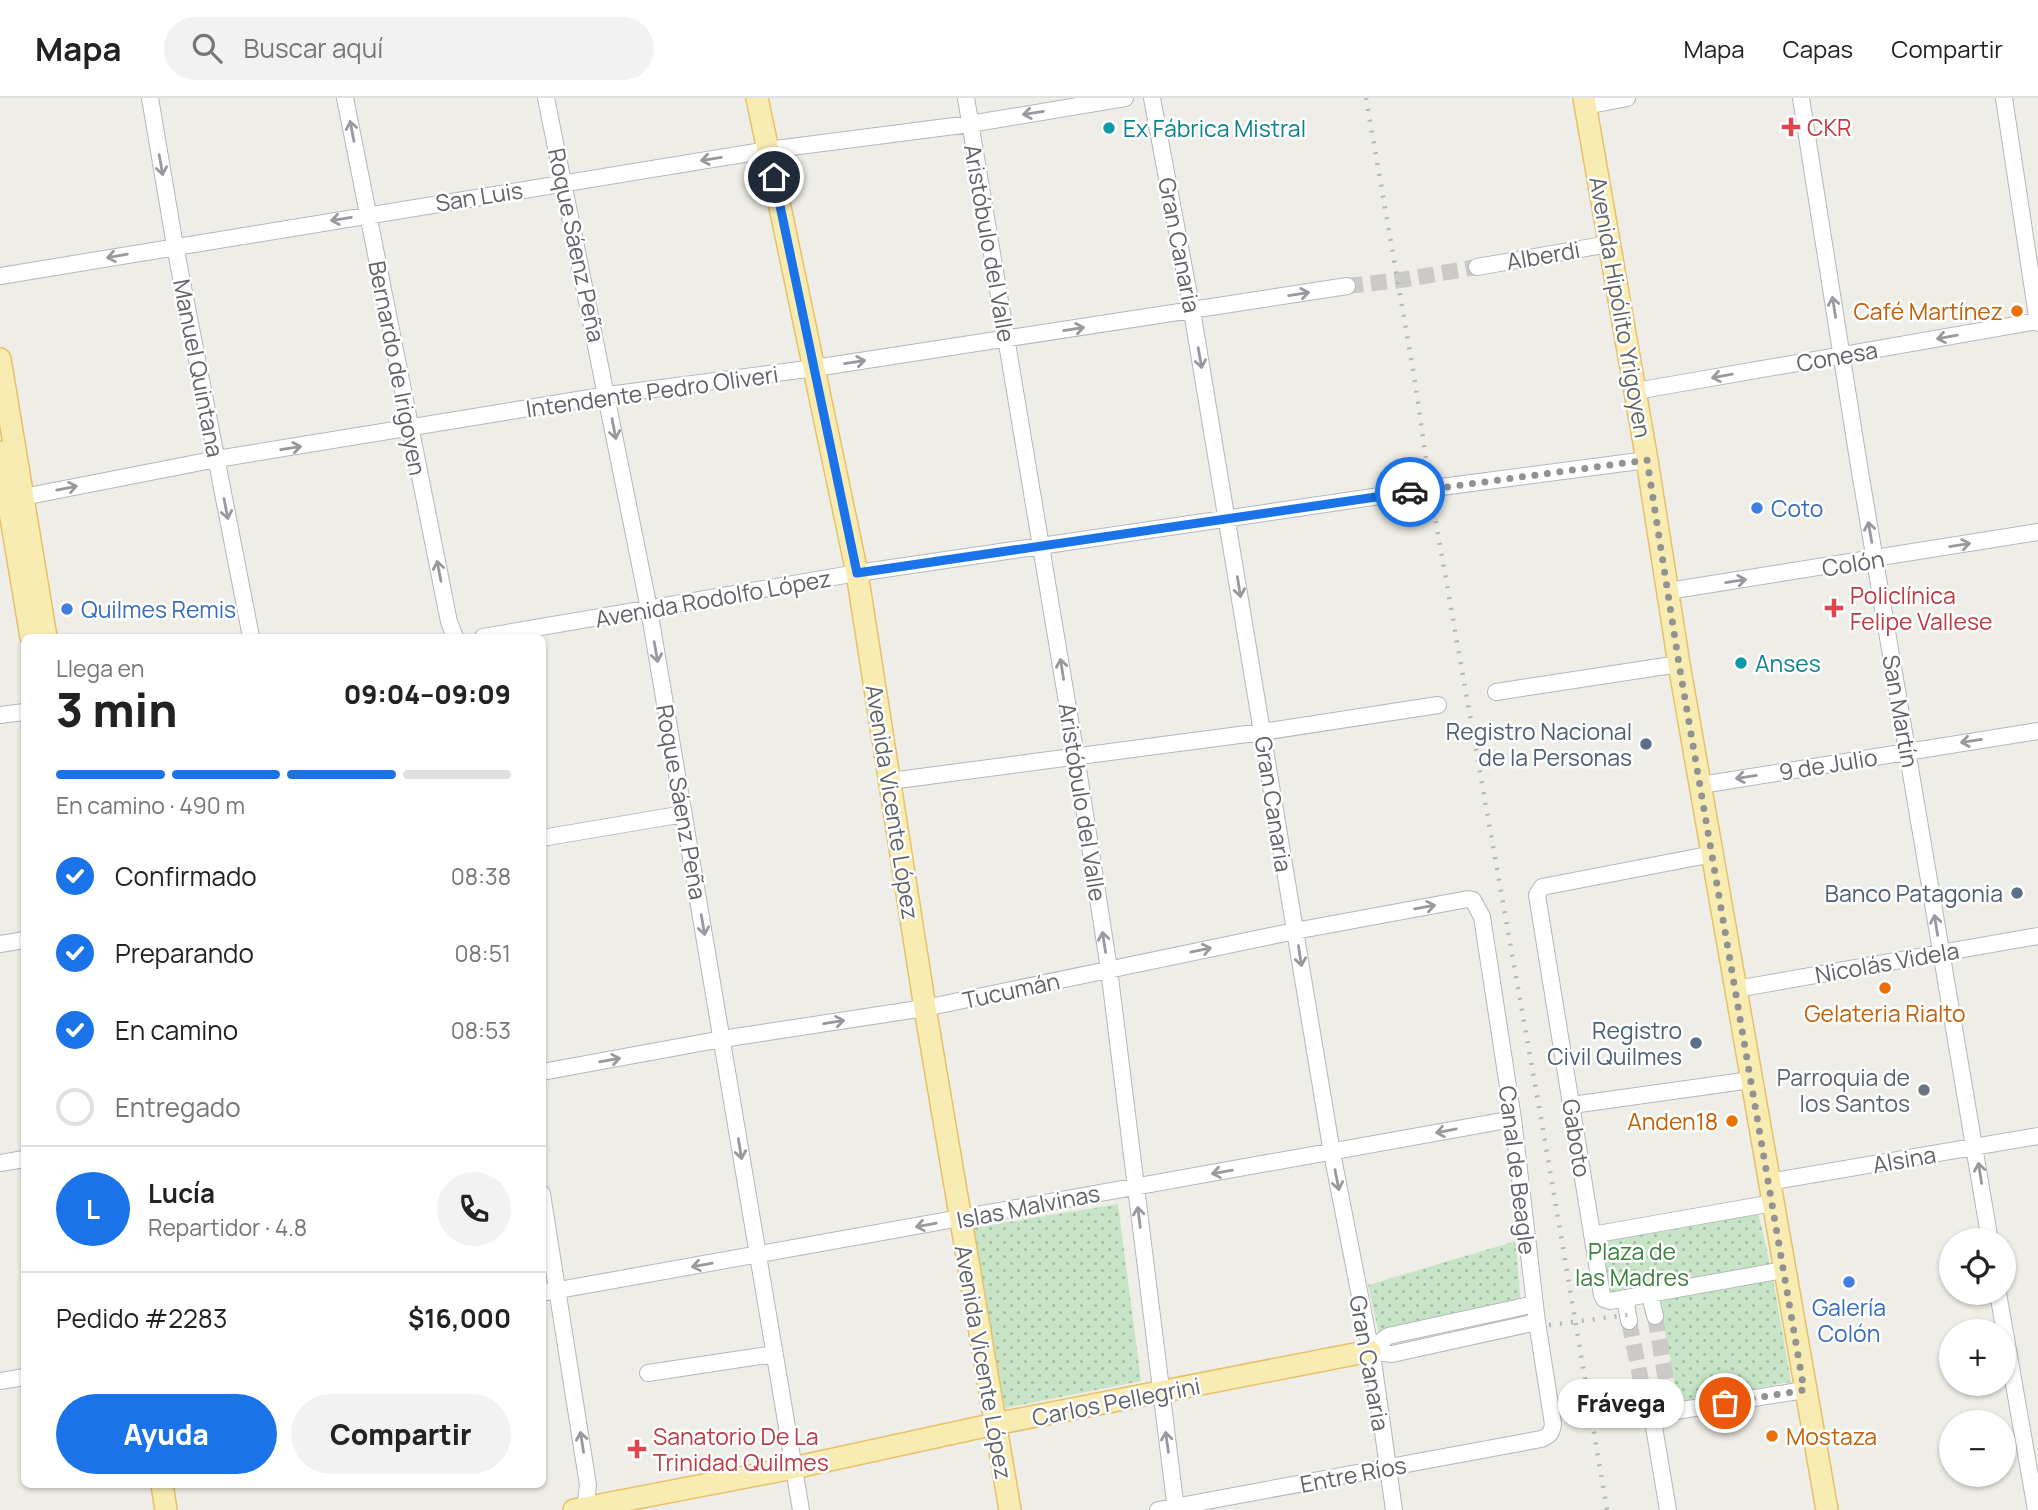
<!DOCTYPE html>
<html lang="es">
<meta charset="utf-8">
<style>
:root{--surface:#fff;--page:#f2f2f2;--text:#222;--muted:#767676;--line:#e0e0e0;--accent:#1a73e8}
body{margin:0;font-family:Manrope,sans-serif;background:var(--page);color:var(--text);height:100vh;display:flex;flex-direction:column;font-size:26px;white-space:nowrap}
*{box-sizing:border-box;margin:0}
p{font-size:23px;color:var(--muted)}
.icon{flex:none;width:38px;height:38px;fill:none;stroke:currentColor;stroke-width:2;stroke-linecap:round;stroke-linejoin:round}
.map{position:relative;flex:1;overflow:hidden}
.side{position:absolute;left:21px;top:536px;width:525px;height:854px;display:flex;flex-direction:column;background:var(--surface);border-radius:10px;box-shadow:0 2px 5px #0004}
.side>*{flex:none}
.tools{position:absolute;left:1939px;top:1130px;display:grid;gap:14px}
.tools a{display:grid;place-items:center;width:77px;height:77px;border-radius:50%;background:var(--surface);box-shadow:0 2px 5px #0004;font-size:35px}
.pin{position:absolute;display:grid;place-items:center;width:60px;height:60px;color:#fff;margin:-30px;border:4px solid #fff;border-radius:50%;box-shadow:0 2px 7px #0007}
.courier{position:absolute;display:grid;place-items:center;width:70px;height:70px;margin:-35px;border:5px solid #1a73e8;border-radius:50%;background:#fff;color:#222;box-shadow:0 2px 9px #0007}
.bubble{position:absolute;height:49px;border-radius:24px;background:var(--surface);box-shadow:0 2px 5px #0004;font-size:23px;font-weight:800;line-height:49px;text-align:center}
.headline em{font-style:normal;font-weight:800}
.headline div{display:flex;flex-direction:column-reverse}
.headline{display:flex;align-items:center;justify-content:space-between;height:119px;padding:0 35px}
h1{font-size:46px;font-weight:800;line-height:52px}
.bar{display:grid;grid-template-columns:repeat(4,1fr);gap:10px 7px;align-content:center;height:84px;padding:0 35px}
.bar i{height:9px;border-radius:5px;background:var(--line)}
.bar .selected{background:var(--accent)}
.bar p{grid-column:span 4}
.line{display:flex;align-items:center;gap:18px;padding:0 35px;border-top:2px solid var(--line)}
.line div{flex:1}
.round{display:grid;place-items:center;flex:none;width:74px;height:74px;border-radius:37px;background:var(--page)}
ol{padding:0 35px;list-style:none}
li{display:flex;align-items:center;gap:21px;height:77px}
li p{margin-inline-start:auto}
li .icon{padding:7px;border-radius:50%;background:var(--accent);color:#fff;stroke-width:4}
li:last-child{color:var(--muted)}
li i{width:38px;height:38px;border:4px solid var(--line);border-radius:50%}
.button{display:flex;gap:14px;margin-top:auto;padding:14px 35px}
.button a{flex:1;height:80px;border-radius:42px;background:var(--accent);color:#fff;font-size:28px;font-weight:800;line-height:80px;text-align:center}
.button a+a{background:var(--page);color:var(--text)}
header{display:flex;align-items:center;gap:42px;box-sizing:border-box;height:98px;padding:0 35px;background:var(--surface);border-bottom:2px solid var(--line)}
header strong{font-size:33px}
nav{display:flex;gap:38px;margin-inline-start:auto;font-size:24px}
.search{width:490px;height:63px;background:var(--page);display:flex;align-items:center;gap:18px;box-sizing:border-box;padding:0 24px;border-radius:38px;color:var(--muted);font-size:26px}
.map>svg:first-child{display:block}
.park{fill:url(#park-dots)}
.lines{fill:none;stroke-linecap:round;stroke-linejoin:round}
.minor-tunnel{stroke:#cbcac7;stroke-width:16;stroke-dasharray:16 8;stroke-linecap:butt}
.minor-casing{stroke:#b4b7bb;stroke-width:18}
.major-casing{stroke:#e7c169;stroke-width:24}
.minor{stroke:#fff;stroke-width:16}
.major{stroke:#f9ecb3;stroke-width:21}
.rail{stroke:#b5b6b6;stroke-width:4.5;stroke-dasharray:2 9;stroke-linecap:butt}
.oneway{stroke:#97999c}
.done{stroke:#919393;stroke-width:7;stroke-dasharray:0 12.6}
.route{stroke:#1a73e8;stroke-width:9}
.health-dot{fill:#e0444e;stroke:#fff;stroke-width:2.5}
.culture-dot{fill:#0f9aa8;stroke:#fff;stroke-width:2.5}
.food-dot{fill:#e8710a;stroke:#fff;stroke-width:2.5}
.shop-dot{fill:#3f7fe0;stroke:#fff;stroke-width:2.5}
.service-dot{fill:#5c6f8a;stroke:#fff;stroke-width:2.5}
.worship-dot{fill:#6b7280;stroke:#fff;stroke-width:2.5}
.labels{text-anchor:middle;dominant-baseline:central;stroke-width:5;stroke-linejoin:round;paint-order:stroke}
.health-label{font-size:23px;fill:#be3a42;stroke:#fff;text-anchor:start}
.culture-label{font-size:23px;fill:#0d838f;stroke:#fff;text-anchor:start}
.street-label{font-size:23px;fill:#5f6266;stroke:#fff}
.food-label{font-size:23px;fill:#c56008;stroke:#fff;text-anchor:end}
.shop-label{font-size:23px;fill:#366cbe;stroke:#fff;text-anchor:start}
.service-label{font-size:23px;fill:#4e5e75;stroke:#fff;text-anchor:end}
.worship-label{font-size:23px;fill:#5b616d;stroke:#fff;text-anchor:end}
.park-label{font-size:23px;fill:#3c803d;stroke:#fff}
</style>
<header>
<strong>Mapa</strong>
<div class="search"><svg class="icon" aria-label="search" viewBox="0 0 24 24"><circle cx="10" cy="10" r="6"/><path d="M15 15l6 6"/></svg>Buscar aquí</div>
<nav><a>Mapa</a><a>Capas</a><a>Compartir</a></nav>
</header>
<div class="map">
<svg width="2038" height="1412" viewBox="0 0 2038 1412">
<defs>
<pattern id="park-dots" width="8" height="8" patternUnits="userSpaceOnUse" patternTransform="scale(1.75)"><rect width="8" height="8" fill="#c7e5c6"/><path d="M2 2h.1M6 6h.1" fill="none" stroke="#a5bda5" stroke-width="1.8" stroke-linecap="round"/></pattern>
</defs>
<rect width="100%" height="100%" fill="#efede7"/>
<path class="park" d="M 1118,1106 L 1141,1283 L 1004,1310 L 972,1130 Z
M 1758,1114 L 1770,1166 L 1608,1198 L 1595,1145 Z
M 1516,1143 L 1521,1210 L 1381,1245 L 1368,1187 Z
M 1773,1181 L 1791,1284 L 1678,1304 L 1659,1201 Z"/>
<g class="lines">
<path class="minor-tunnel" d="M 1347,188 L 1401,182 L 1477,169
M 1655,1218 L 1668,1294
M 1629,1223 L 1644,1298"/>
<defs>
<path id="minor" d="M 150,0 L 175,148 L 251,539
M 345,0 L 449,524 L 455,539
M 546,0 L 649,511 L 801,1412
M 966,0 L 1076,658 L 1109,871 L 1176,1412
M 1152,0 L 1192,213 L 1332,1055 L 1374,1270 L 1394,1412
M 1801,0 L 1859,368 L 1990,1143
M 2004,0 L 2038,225
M 1586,8 L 1627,0
M 1477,169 L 1609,146
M 0,178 L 768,52 L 970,26 L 1125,0
M 1636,293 L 2038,223
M 13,401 L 217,361 L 608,297 L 815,270 L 1347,188
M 1668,493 L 2038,434
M 483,539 L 857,475 L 1441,389 L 1647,362
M 1496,594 L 1679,566
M 0,617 L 24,614
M 890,683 L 1262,634 L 1438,607
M 1701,687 L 2038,633
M 542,740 L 684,716
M 1713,756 L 1542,789 L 1537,797 L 1602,1197 L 1604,1201 L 1610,1203 L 1784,1172
M 0,846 L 24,842
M 1736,891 L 2038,838
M 542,974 L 722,941 L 925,910 L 1295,833 L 1468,801 L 1473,802 L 1482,819 L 1513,1021 L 1537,1224 L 1553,1326 C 1552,1335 1549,1338 1541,1341 L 1158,1412
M 1572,1007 L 1751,982
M 0,1065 L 24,1061
M 1769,1084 L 2038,1038
M 542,1096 L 588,1387 L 585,1412
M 1592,1137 L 1773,1105
M 542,1195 L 1513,1021
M 1998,1195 L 2036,1412
M 1650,1197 L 1655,1218
M 1625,1200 L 1629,1223
M 1370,1253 L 1388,1238 L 1535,1206
M 1370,1253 L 1392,1256 L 1537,1224
M 648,1275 L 774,1256
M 0,1283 L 24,1279
M 1668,1294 L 1672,1314
M 1644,1298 L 1652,1317 L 1668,1412
M 1652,1317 L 1804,1292"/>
<path id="major" d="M 757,0 L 857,475 L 925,910 L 1010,1412
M 1584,0 L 1647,362 L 1679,566 L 1827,1412
M 0,261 L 46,539
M 0,354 L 31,539
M 162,1386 L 166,1412
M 574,1412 L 793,1370 L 995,1326 L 1370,1253"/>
</defs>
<use href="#minor" class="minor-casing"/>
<use href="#major" class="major-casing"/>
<use href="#minor" class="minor"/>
<use href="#major" class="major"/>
<path class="rail" d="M 1366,0 L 1415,283 L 1430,391 L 1545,1043 L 1607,1412
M 1549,1227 L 1628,1217"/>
</g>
<defs><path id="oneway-shaft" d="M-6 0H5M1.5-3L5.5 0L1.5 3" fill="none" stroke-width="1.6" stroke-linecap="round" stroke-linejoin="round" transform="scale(1.75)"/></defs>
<g class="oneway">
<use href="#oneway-shaft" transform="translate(1033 15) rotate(171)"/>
<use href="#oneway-shaft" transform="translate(352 33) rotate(-101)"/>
<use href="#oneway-shaft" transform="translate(711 61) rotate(171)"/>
<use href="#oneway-shaft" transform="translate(161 67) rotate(80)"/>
<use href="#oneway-shaft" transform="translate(341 121) rotate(171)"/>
<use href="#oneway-shaft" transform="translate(117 158) rotate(170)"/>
<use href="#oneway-shaft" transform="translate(1299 196) rotate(-9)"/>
<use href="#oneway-shaft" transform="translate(1834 209) rotate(-99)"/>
<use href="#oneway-shaft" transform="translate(1074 231) rotate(-9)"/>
<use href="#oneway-shaft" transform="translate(1947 239) rotate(170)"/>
<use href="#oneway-shaft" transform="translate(1200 260) rotate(80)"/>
<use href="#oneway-shaft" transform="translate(855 264) rotate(-9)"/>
<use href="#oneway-shaft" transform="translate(1722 278) rotate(170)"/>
<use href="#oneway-shaft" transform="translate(614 331) rotate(79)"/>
<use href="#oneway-shaft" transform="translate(291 350) rotate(-9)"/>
<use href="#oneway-shaft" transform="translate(67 390) rotate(-11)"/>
<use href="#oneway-shaft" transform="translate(226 411) rotate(79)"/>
<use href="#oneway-shaft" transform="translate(1870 434) rotate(-100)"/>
<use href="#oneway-shaft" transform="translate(1960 447) rotate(-9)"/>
<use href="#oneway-shaft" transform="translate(439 473) rotate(-101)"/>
<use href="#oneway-shaft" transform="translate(1736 483) rotate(-9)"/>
<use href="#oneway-shaft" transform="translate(1239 489) rotate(81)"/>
<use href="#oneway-shaft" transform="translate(656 554) rotate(80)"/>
<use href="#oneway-shaft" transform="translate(1062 571) rotate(-99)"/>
<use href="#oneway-shaft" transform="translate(1971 643) rotate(171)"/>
<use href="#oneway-shaft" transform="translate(1746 679) rotate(171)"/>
<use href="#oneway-shaft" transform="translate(1425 809) rotate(-10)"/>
<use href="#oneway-shaft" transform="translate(703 827) rotate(80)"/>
<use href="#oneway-shaft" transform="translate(1936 827) rotate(-99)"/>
<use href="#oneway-shaft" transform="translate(1104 844) rotate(-99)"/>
<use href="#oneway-shaft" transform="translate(1201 852) rotate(-12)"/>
<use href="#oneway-shaft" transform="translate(1300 858) rotate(81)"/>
<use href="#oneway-shaft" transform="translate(834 924) rotate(-9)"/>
<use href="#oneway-shaft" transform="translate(610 962) rotate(-10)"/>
<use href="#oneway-shaft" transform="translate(1446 1033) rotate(169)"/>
<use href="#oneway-shaft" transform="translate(740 1051) rotate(81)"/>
<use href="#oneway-shaft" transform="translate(1222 1074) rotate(170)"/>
<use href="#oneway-shaft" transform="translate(1980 1075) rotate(-99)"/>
<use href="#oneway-shaft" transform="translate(1337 1082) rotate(79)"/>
<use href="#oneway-shaft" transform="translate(1139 1119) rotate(-97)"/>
<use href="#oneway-shaft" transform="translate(926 1127) rotate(170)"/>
<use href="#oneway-shaft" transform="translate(702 1167) rotate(170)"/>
<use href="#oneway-shaft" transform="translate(582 1344) rotate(-99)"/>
<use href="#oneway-shaft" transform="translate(1167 1344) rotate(-98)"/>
</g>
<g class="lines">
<path class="done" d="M 1410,394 L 1647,362 L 1679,566 L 1804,1292 L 1725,1305"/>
<path class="route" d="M 774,79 L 857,475 L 1410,394"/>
</g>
<g class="health-dot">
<path d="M1787.5 18.5h7v7h7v7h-7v7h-7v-7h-7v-7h7z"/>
<path d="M1830.5 499.5h7v7h7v7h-7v7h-7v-7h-7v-7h7z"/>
<path d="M633.5 1340.5h7v7h7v7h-7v7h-7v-7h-7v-7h7z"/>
</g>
<g class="culture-dot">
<circle cx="1109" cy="30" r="7"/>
<circle cx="1741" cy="565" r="7"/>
</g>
<g class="food-dot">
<circle cx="2017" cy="213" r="7"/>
<circle cx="1885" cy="890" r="7"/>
<circle cx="1732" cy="1023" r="7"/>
<circle cx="1772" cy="1338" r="7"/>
</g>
<g class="shop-dot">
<circle cx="1757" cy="410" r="7"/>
<circle cx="67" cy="511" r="7"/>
<circle cx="1849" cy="1184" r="7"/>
</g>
<g class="service-dot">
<circle cx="1646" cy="646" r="7"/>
<circle cx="2017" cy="795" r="7"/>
<circle cx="1696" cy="945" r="7"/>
</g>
<circle class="worship-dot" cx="1924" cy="992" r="7"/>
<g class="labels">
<g class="health-label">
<text x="1807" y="29">CKR</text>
<text x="1850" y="497">Policlínica<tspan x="1850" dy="26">Felipe Vallese</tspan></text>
<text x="653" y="1338">Sanatorio De La<tspan x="653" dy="26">Trinidad Quilmes</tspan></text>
</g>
<g class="culture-label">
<text x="1123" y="30">Ex Fábrica Mistral</text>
<text x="1755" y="565">Anses</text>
</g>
<g class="street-label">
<text transform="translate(479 98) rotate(-9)">San Luis</text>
<text transform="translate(990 145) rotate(80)">Aristóbulo del Valle</text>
<text transform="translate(577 147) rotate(78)">Roque Sáenz Peña</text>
<text transform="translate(1180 147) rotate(79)">Gran Canaria</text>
<text transform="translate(1543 157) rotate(-10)">Alberdi</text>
<text transform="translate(1621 209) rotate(80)">Avenida Hipólito Yrigoyen</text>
<text transform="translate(1837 258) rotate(-10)">Conesa</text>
<text transform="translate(199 270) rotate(79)">Manuel Quintana</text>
<text transform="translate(398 270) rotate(79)">Bernardo de Irigoyen</text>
<text transform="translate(652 293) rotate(-8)">Intendente Pedro Oliveri</text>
<text transform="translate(1853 465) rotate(-9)">Colón</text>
<text transform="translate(713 500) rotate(-10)">Avenida Rodolfo López</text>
<text transform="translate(1901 613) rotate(80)">San Martín</text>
<text transform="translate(1828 666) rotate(-9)">9 de Julio</text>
<text transform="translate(682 704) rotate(80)">Roque Sáenz Peña</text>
<text transform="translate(893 704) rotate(81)">Avenida Vicente López</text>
<text transform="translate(1083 704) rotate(81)">Aristóbulo del Valle</text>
<text transform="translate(1274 706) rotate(81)">Gran Canaria</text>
<text transform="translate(1887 864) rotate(-10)">Nicolás Videla</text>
<text transform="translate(1011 892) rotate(-12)">Tucumán</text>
<text transform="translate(1577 1040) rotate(81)">Gaboto</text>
<text transform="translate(1904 1061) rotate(-10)">Alsina</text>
<text transform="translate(1518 1072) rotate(83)">Canal de Beagle</text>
<text transform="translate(1028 1108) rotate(-11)">Islas Malvinas</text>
<text transform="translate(984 1264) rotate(80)">Avenida Vicente López</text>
<text transform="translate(1370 1265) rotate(80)">Gran Canaria</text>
<text transform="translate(1116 1303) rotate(-11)">Carlos Pellegrini</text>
<text transform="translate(1353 1376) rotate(-11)">Entre Ríos</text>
</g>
<g class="food-label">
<text x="2003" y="213">Café Martínez</text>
<text x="1885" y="915" text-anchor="middle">Gelateria Rialto</text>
<text x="1718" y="1023">Anden18</text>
<text x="1786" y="1338" text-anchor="start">Mostaza</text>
</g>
<g class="shop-label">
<text x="1771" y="410">Coto</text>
<text x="81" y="511">Quilmes Remis</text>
<text x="1849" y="1209" text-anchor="middle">Galería<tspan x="1849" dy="26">Colón</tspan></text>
</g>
<g class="service-label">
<text x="1632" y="633">Registro Nacional<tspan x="1632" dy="26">de la Personas</tspan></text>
<text x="2003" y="795">Banco Patagonia</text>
<text x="1682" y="932">Registro<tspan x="1682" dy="26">Civil Quilmes</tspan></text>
</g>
<g class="worship-label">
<text x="1910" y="979">Parroquia de<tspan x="1910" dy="26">los Santos</tspan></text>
</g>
<g class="park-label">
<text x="1632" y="1153">Plaza de<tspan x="1632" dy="26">las Madres</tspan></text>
</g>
</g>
</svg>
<div class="tools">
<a><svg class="icon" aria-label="locate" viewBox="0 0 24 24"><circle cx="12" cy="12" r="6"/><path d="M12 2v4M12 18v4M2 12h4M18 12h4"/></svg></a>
<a>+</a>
<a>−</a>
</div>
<div class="pin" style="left:1725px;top:1305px;background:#ea580c"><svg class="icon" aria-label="bag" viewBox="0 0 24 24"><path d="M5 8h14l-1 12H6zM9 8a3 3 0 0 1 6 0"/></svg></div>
<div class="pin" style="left:774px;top:79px;background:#1f2937"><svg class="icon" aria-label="home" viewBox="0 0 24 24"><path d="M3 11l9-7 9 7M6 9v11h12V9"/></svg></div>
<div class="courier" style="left:1410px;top:394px"><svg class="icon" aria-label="car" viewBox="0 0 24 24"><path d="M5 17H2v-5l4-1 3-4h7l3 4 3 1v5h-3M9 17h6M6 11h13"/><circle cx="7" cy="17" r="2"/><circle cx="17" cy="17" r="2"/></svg></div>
<div class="bubble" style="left:1558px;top:1281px;width:126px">Frávega</div>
<section class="side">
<div class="headline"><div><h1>3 min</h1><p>Llega en</p></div><em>09:04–09:09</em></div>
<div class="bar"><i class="selected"></i><i class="selected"></i><i class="selected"></i><i></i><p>En camino · 490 m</p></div>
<ol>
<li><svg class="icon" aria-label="check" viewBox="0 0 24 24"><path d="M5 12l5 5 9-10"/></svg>Confirmado<p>08:38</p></li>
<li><svg class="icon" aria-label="check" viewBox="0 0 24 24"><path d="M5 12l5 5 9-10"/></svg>Preparando<p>08:51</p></li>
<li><svg class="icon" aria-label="check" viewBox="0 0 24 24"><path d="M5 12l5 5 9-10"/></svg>En camino<p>08:53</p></li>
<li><i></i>Entregado</li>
</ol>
<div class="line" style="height:126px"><b class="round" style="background:var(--accent);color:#fff">L</b><div><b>Lucía</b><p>Repartidor · 4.8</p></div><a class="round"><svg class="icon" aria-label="phone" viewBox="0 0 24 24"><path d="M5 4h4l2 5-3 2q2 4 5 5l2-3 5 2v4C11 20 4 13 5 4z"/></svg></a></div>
<div class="line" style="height:91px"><div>Pedido #2283</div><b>$16,000</b></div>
<div class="button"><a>Ayuda</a><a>Compartir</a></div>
</section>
</div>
